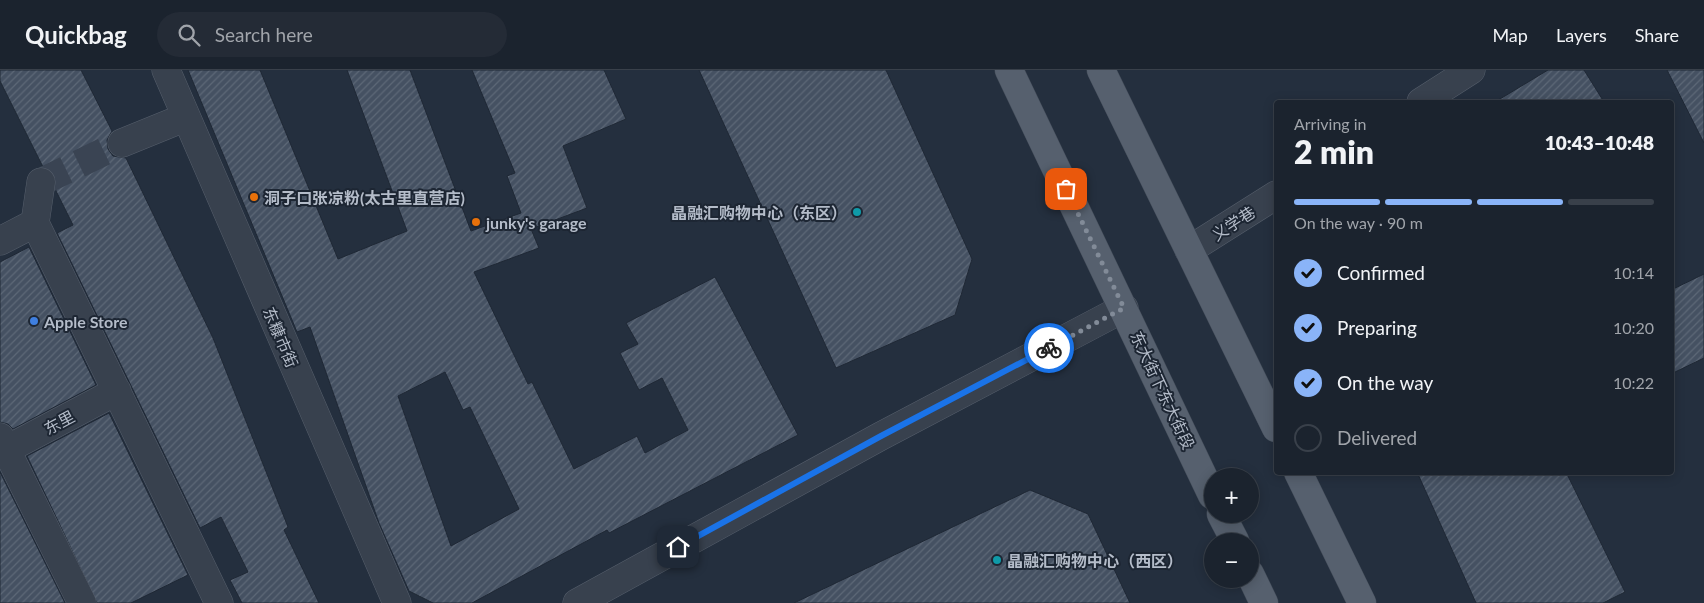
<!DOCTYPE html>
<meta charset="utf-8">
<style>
:root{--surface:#1b232e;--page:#242b36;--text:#f1f3f6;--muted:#a0a4aa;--line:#39404a;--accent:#8ab4f8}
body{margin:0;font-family:Lato,"Noto Sans SC",sans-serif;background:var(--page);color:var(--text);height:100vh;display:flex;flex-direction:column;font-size:19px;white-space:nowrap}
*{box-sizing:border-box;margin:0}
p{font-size:16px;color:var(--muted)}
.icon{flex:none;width:28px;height:28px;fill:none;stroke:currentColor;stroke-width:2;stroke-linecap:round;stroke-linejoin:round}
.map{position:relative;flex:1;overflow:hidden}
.side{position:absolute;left:1274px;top:30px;width:400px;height:375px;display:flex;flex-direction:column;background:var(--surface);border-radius:5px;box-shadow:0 2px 12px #0003,0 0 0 1px var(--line)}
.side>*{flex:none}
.buttons{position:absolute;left:1204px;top:398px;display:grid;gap:10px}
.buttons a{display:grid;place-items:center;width:55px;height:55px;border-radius:50%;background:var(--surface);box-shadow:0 2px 12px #0003,0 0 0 1px var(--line);font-size:25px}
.pin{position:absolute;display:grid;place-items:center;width:42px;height:42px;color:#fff;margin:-21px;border-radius:10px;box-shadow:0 2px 8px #0006}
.courier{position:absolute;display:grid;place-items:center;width:50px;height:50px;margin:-25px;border:4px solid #1a73e8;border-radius:50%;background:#fff;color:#222;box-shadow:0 1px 6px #0007}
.headline em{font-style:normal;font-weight:800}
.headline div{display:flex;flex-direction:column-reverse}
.headline{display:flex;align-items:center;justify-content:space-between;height:85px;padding:0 20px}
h1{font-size:32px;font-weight:800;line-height:38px}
.bar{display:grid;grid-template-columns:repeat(4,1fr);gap:8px 5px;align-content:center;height:60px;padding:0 20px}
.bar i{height:6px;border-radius:4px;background:var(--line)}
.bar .active{background:var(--accent)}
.bar p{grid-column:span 4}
ol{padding:0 20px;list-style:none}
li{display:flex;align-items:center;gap:15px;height:55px}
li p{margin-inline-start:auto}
li .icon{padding:5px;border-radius:50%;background:var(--accent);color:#111;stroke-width:4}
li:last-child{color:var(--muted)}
li i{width:28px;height:28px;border:2px solid var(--line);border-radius:50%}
header{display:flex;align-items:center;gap:30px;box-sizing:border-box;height:70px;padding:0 25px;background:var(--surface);border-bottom:1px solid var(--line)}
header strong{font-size:24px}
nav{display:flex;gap:28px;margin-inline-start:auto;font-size:18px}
.search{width:350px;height:45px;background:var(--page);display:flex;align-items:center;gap:12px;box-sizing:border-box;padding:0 18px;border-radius:28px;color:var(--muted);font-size:19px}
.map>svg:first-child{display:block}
.building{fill:url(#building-hatch);stroke:#1f2835;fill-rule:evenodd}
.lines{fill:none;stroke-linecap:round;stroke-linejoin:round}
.minor-tunnel{stroke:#3a4453;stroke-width:28;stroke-dasharray:28 14;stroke-linecap:butt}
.minor-casing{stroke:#565f6c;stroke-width:29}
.major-casing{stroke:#414a57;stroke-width:29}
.minor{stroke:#38414e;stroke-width:28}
.major{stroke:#56606e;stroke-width:28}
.done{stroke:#828b98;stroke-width:5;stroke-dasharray:0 9}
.route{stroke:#1a73e8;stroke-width:6}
.food-dot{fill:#e8710a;stroke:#1d2633;stroke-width:2}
.culture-dot{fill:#0f9aa8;stroke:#1d2633;stroke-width:2}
.shop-dot{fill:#3f7fe0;stroke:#1d2633;stroke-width:2}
.labels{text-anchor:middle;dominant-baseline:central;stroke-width:4;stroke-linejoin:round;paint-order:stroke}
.poi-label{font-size:16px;font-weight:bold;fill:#b4bcc9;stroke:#1d2633;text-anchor:start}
.street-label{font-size:16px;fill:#b4bcc9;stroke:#1d2633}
</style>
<header>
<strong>Quickbag</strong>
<div class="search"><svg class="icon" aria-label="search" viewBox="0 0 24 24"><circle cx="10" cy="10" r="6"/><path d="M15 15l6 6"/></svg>Search here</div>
<nav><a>Map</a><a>Layers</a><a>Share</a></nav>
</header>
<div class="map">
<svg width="1704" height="533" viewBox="0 0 1704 533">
<defs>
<pattern id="building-hatch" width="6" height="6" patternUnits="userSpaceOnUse" patternTransform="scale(1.25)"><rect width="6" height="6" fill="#455162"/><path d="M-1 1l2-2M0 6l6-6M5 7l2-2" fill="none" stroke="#5d6877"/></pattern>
</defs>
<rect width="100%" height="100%" fill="#242f3e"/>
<path class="building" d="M 0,0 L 81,0 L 112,61 L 107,70 L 108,79 L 113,86 L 126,88 L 213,268 L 288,457 L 284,460 L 319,533 L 242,533 L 230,510 L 248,502 L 221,447 L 200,458 L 57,163 L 73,155 L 56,121 L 55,106 L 50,99 L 43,97 L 0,11 Z
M 188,0 L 260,0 L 338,189 L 407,161 L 347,0 L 410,0 L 471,161 L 521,143 L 507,106 L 515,103 L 472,0 L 604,0 L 626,49 L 563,76 L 587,138 L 531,159 L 539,178 L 474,202 L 528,314 L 532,312 L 574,399 L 637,366 L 645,383 L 688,360 L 662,308 L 639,320 L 620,283 L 638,274 L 626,253 L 715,207 L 798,365 L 609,463 L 607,460 L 472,533 L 433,533 L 409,521 L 379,453 L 310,257 L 297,262 ZM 445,302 L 463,340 L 470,337 L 519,439 L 451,476 L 398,326 Z
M 699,0 L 886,0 L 972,189 L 955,245 L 836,298 Z
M 1548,0 L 1584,0 L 1604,32 L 1495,32 Z
M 1667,0 L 1704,0 L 1704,73 Z
M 29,177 L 96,315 L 13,359 L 8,354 L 0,352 L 0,192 Z
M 1704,204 L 1704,288 L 1671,304 L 1671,220 Z
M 109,343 L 188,505 L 131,533 L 97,533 L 27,386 Z
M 0,402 L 65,533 L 0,533 Z
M 1417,402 L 1566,402 L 1625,522 L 1603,533 L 1476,533 Z
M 1030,420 L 1088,444 L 1130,533 L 794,533 Z"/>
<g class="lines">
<path class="minor-tunnel" d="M 41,112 L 122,73"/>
<defs>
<path id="minor" d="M 166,0 L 397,533
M 1421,32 L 1471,0
M 122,73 L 186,47
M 35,153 L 41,112
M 0,171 L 35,153 L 219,533
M 1189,180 L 1276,125
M 0,367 L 82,533
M 0,383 L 117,321
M 577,533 L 881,366 L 1124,238"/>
<path id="major" d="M 1009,0 L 1212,425
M 1101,0 L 1276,358
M 1298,402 L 1362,533
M 1221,444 L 1235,471
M 1250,504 L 1264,533"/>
</defs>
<use href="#minor" class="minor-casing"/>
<use href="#major" class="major-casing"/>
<use href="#minor" class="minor"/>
<use href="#major" class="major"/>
</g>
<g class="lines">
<path class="done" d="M 1049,278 L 1124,238 L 1066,119"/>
<path class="route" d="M 678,477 L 881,366 L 1049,278"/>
</g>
<g class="food-dot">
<circle cx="254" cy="127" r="5"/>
<circle cx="476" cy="152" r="5"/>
</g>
<g class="culture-dot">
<circle cx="857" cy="142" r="5"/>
<circle cx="997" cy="490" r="5"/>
</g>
<circle class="shop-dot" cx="34" cy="251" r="5"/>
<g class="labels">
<g class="poi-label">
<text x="264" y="127">洞子口张凉粉(太古里直营店)</text>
<text x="847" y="142" text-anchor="end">晶融汇购物中心（东区）</text>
<text x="486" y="152">junky's garage</text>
<text x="44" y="251">Apple Store</text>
<text x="1007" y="490">晶融汇购物中心（西区）</text>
</g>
<g class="street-label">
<text transform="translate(1233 153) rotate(-33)">义学巷</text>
<text transform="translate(281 267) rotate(67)">东糠市街</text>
<text transform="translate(1163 320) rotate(65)">东大街下东大街段</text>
<text transform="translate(59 352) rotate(-28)">东里</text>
</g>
</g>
</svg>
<div class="buttons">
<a>+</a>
<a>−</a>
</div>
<div class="pin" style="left:1066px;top:119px;background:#ea580c"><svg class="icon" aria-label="bag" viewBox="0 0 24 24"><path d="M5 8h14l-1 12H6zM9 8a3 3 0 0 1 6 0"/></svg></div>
<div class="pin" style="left:678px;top:477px;background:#1f2937"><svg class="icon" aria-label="home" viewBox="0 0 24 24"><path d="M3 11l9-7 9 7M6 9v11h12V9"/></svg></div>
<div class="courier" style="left:1049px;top:278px"><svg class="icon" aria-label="bike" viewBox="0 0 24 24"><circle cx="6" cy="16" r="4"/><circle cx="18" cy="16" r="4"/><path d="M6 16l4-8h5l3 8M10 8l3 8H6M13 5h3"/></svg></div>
<section class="side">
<div class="headline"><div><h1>2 min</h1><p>Arriving in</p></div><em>10:43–10:48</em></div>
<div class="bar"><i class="active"></i><i class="active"></i><i class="active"></i><i></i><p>On the way · 90 m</p></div>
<ol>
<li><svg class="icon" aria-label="check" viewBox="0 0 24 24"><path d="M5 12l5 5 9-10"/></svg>Confirmed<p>10:14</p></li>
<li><svg class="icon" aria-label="check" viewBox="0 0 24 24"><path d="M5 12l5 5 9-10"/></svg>Preparing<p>10:20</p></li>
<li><svg class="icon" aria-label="check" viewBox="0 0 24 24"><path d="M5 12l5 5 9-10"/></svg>On the way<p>10:22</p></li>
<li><i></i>Delivered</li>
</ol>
</section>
</div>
